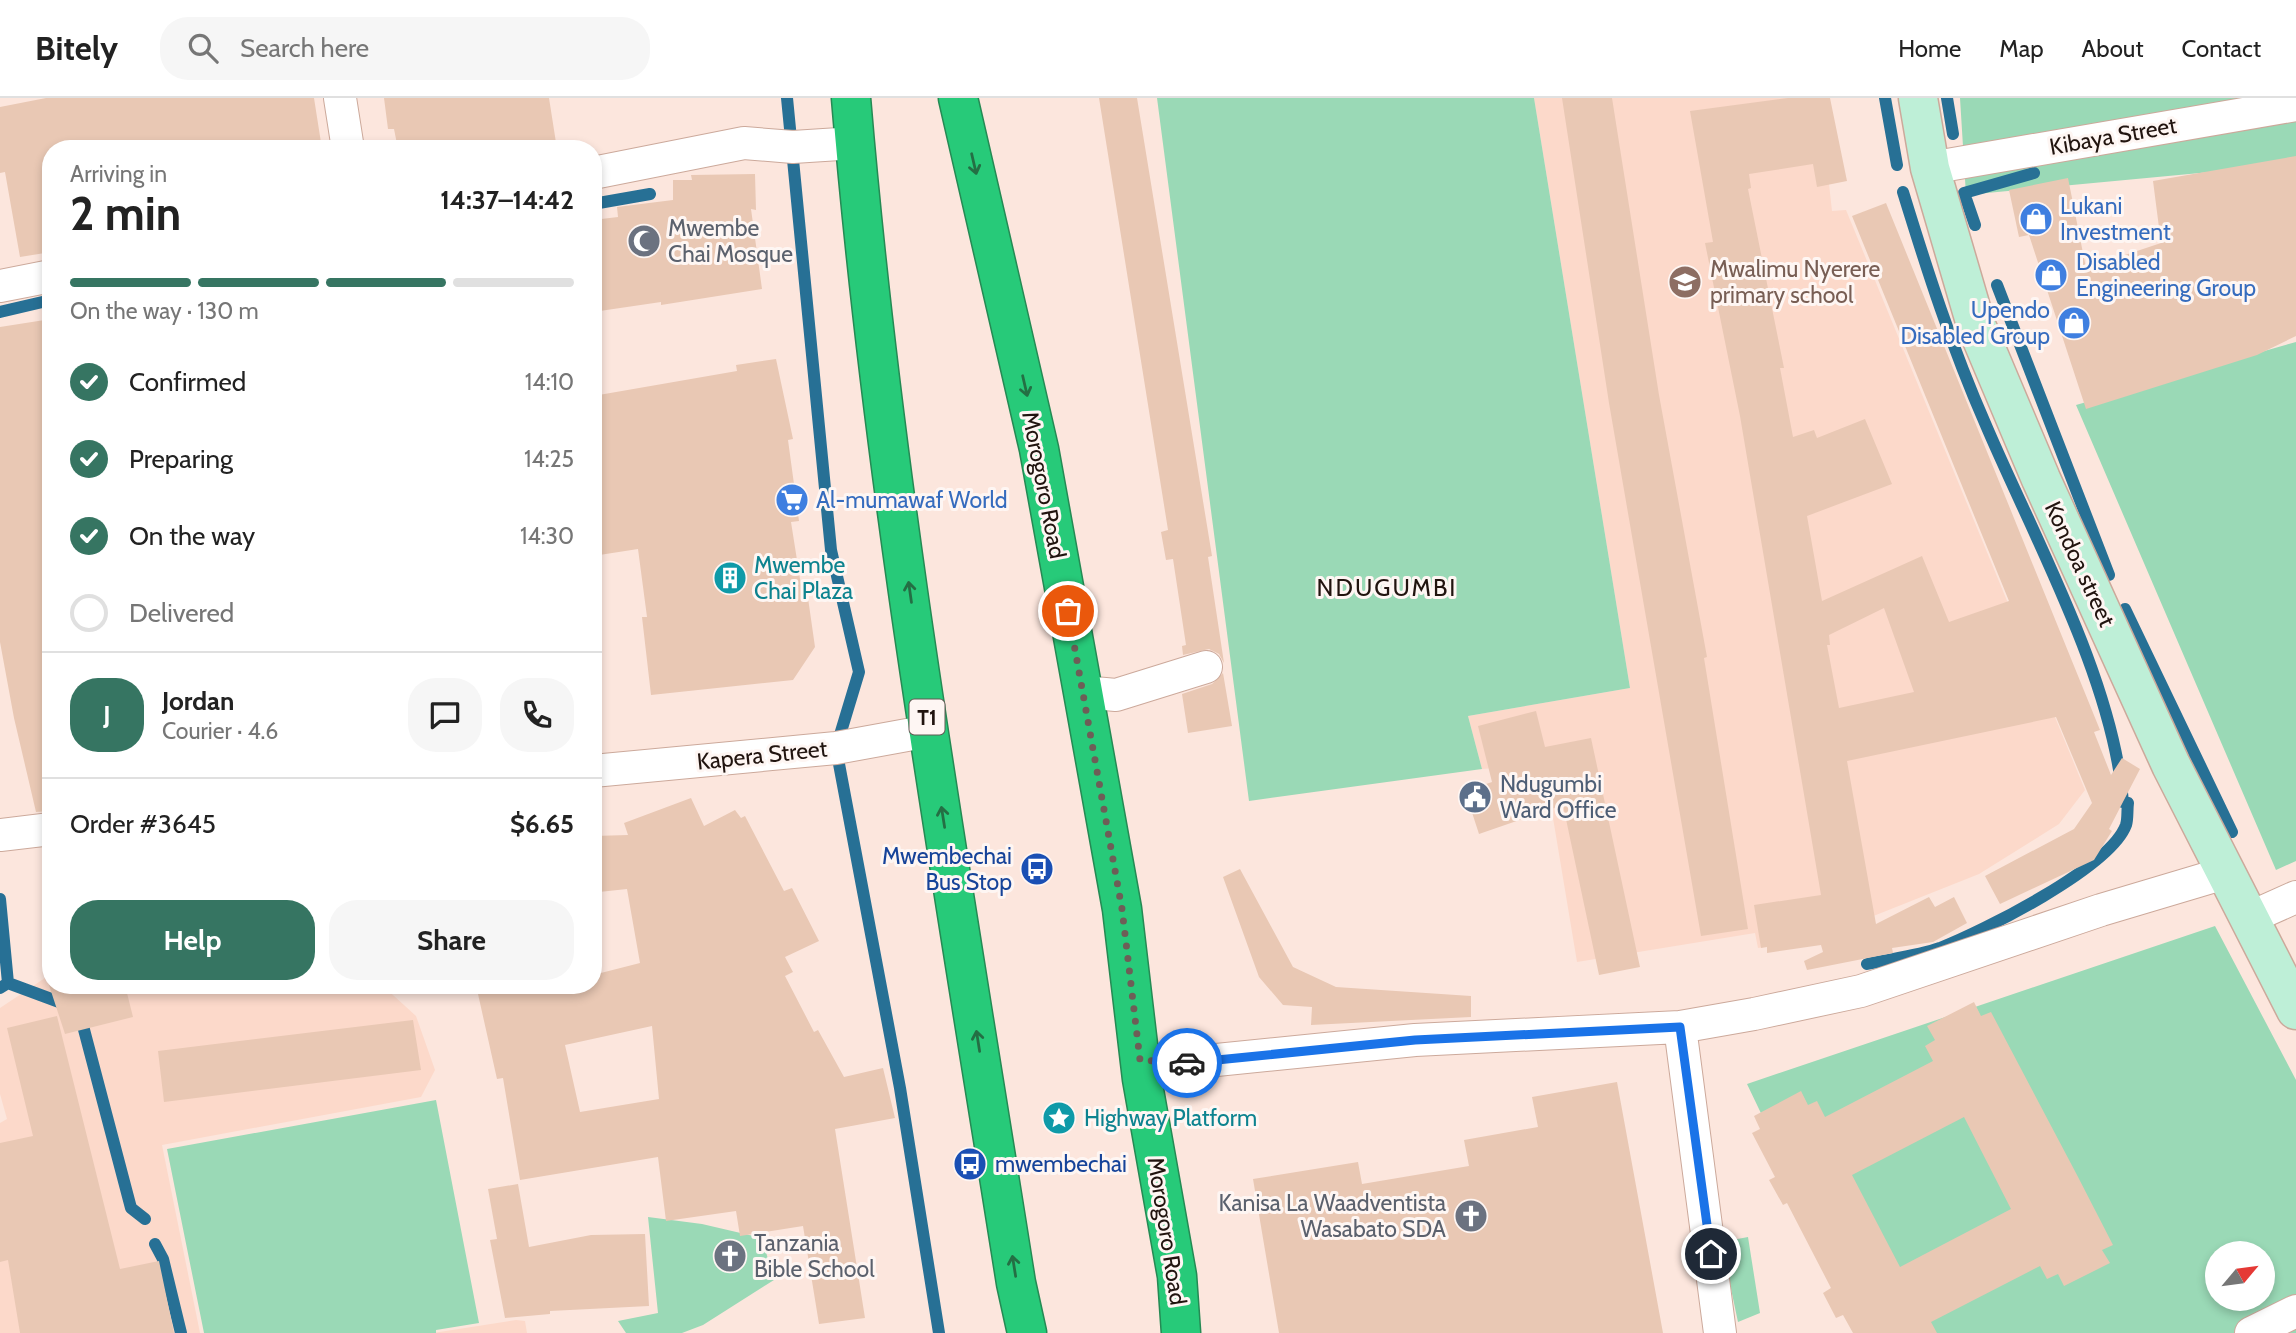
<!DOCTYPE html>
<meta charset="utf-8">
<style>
:root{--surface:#fff;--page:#f6f6f6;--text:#222;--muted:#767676;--line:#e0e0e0;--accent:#367562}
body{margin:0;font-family:Cabin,sans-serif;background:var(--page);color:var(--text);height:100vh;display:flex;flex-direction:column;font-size:26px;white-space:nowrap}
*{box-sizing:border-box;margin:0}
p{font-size:23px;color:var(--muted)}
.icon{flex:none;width:38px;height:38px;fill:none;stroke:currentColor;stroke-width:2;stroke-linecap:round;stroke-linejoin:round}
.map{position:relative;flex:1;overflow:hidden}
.drawer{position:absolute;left:42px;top:42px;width:560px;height:854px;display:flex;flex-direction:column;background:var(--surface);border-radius:28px;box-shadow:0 4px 10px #0003}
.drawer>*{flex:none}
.needle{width:46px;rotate:61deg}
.controls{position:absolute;left:2205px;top:1143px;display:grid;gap:14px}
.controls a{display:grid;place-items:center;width:70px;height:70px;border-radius:50%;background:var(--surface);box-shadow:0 4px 10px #0003;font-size:35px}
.pin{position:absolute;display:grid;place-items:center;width:60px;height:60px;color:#fff;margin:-30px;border:4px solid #fff;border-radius:50%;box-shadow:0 2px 7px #0007}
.courier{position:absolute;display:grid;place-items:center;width:70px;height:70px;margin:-35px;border:5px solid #1a73e8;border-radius:50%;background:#fff;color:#222;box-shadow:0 2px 9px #0007}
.summary em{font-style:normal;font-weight:700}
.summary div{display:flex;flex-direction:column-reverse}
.summary{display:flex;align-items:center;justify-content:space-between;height:119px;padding:0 28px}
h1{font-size:46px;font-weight:700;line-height:52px}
.bar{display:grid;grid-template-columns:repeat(4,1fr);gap:10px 7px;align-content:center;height:84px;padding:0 28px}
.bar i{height:9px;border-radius:5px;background:var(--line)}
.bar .selected{background:var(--accent)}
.bar p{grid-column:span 4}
.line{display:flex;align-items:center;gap:18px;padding:0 28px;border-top:2px solid var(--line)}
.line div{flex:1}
.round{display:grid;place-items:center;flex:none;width:74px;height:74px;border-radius:28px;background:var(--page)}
ol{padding:0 28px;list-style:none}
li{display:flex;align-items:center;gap:21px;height:77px}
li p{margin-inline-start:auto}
li .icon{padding:7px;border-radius:50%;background:var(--accent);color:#fff;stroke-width:4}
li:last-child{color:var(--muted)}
li i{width:38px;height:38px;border:4px solid var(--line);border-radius:50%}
.cta{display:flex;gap:14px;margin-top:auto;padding:14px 28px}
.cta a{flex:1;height:80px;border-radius:28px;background:var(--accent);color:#fff;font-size:28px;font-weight:700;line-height:80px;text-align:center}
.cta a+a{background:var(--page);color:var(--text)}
header{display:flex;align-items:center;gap:42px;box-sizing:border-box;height:98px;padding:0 35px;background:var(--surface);border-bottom:2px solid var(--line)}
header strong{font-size:33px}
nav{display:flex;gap:38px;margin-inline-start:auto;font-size:24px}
.search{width:490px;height:63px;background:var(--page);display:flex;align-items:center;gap:18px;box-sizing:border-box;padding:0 24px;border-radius:28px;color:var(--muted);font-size:26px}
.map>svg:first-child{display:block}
.built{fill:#fcd9ca}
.green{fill:#9ad9b6;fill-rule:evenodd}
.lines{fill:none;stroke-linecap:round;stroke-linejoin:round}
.stream{stroke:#277095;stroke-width:12}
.building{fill:#e9c8b4;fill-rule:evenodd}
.street-casing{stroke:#cca99b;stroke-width:34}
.secondary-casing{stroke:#cca99b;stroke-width:41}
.highway-casing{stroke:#258a54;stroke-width:41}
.street{stroke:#fff;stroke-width:32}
.secondary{stroke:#beefd7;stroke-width:38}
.highway{stroke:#27ca79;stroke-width:38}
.oneway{stroke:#246f44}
.done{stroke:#6e5e57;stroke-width:7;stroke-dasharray:0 12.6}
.route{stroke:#1a73e8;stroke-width:9}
.labels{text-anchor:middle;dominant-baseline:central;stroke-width:6;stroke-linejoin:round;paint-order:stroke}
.shield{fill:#fef6f3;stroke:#635853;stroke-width:2}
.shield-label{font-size:21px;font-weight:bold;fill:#21140f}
.street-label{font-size:23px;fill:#21140f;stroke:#fef6f3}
.shop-label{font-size:23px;fill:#366cbe;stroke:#fef6f3;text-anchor:start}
.worship-label{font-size:23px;fill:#5b616d;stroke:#fef6f3;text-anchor:start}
.education-label{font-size:23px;fill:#785e54;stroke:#fef6f3;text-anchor:start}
.culture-label{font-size:23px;fill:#0d838f;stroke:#fef6f3;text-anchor:start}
.service-label{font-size:23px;fill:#4e5e75;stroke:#fef6f3;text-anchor:start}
.transit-label{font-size:23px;fill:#164399;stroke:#fef6f3;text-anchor:end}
.neighbourhood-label{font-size:24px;letter-spacing:2px;fill:#21140f;stroke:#fef6f3}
</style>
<header>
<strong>Bitely</strong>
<div class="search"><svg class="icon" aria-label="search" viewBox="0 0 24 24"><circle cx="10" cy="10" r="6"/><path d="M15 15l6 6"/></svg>Search here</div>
<nav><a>Home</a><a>Map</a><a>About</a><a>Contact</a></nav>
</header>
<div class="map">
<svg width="2296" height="1235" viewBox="0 0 2296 1235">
<rect width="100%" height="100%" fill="#fce6dd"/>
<path class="built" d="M 1534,0 L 1827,0 L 1828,77 L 1832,113 L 1846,112 L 2085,692 L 2059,726 L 1979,776 L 1876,817 L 1824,833 L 1817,840 L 1758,850 L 1755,835 L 1577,864 L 1544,666 L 1482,671 L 1468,618 L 1630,590 Z
M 51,876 L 51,887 L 382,887 L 416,918 L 435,972 L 421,999 L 162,1047 L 200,1235 L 0,1235 L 0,1025 L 7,1021 L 0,996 L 0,910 Z
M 516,1222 L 525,1223 L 527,1235 L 433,1235 Z"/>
<path class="green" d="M 1157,0 L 1534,0 L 1630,590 L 1468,618 L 1482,671 L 1249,703 Z
M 1960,0 L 2296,0 L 2296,66 L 1966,97 Z
M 2296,244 L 2296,763 L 2276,772 L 2076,307 Z
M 2215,828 L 2296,982 L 2296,1235 L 1866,1235 L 1747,986 ZM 2217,1155 L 2263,1155 L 2263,1200 L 2217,1200 Z
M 436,1002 L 479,1225 L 436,1232 L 436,1235 L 204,1235 L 167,1051 Z
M 648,1119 L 702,1126 L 762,1140 L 774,1182 L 703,1227 L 682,1235 L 626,1235 L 618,1223 L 658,1215 Z
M 1748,1139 L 1760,1215 L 1738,1224 L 1726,1167 L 1727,1143 Z"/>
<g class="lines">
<path class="stream" d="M 787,0 L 831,452 L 859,574 L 836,650 L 900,990 L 939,1235
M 1885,0 L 1897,67
M 1947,0 L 1953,36
M 593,106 L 650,96
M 1975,127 L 1964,95 L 2034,75
M 1997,187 L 2109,477
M 0,214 L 51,202
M 2125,511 L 2232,734
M 0,801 L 8,885
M 1867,866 C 1890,861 1918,858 1940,850 C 1983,833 2110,770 2126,727 C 2128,721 2127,712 2128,705 L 2123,704 C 2114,583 2033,438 1985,325 C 1952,250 1927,172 1903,94
M 0,890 L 8,885 L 70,908 L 82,924 L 131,1110 L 145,1121
M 155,1146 L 163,1161 L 181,1235"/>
</g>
<path class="building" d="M 46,0 L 314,0 L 322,51 L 51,51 L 51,154 L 20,159 L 5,74 L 0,75 L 0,9 Z
M 384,0 L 549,0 L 557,51 L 398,51 L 394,31 L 388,31 Z
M 1099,0 L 1137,0 L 1212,458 L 1208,459 L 1224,565 L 1219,556 L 1209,551 L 1183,557 L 1182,548 L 1186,547 L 1173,461 L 1166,462 L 1161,434 L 1168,432 Z
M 1562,0 L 1612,0 L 1659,297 L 1707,559 L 1704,560 L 1748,831 L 1701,838 L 1609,305 Z
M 1788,0 L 1830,0 L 1847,83 L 1817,89 L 1813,66 L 1749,76 L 1751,90 L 1748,91 L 1784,270 L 1780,270 L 1793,339 L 1814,332 L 1817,340 L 1865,321 L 1892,386 L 1807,418 L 1822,503 L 1922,458 L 1949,524 L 2009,503 L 1852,118 L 1886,105 L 2100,632 L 2094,634 L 2111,677 L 2122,660 L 2140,671 L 2109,731 L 2112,733 L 2094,762 L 2000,806 L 1985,778 L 2074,731 L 2092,705 L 2056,619 L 1847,663 L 1876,826 L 1929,799 L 1935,809 L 1954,799 L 1967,825 L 1933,844 L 1892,850 L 1893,855 L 1807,872 L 1804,863 L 1823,854 L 1821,847 L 1767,855 L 1767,849 L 1761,850 L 1754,807 L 1821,797 L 1740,318 L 1705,145 L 1713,144 L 1690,13 ZM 1884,510 L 1914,594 L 1839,610 L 1827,547 L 1830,547 L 1829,537 Z
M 2296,58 L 2296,238 L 2257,257 L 2086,311 L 2029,137 L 2019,139 L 2009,92 L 2068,80 L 2086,170 L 2161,145 L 2153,83 Z
M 755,76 L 756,112 L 751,111 L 762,191 L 661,207 L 661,204 L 593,214 L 593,122 L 618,119 L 617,109 L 673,102 L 673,82 L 692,82 L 691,77 Z
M 51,221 L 51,469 L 44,470 L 51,531 L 51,713 L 36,714 L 14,620 L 0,544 L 0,229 Z
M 776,261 L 793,341 L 788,342 L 799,423 L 791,424 L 803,500 L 808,500 L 815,549 L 793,582 L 651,597 L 642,519 L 647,519 L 638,451 L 593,458 L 593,298 L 737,273 L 736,267 Z
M 1223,575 L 1232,628 L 1188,635 L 1182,596 L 1212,586 Z
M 1536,613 L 1545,649 L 1591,640 L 1640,869 L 1599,877 L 1563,707 L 1479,736 L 1465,693 L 1492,684 L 1478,628 Z
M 691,700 L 704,728 L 735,712 L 741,720 L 745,718 L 784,793 L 792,790 L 819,843 L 785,859 L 793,874 L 785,878 L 814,934 L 818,932 L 844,979 L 883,970 L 895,1020 L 835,1031 L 865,1220 L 819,1226 L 803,1128 L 740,1138 L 736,1113 L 666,1123 L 658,1059 L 520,1082 L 503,980 L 497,981 L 478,896 L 517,887 L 593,887 L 593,877 L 640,865 L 627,791 L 599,794 L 594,738 L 628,737 L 624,725 ZM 652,928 L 659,1001 L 580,1014 L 565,947 Z
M 1240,771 L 1293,869 L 1336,889 L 1471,898 L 1471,919 L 1311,927 L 1312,909 L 1283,907 L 1259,879 L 1223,779 Z
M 49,887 L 125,887 L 133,919 L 65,936 Z
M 1974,904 L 1981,918 L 1991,914 L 2077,1077 L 2113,1147 L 2102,1152 L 2110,1165 L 2064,1188 L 2058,1176 L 2047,1181 L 2040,1168 L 1931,1224 L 1937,1235 L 1853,1235 L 1843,1217 L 1836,1220 L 1823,1195 L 1831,1190 L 1787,1105 L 1783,1107 L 1769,1082 L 1775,1079 L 1752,1035 L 1760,1031 L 1754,1018 L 1801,993 L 1808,1007 L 1817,1003 L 1825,1019 L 1933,963 L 1925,948 L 1935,942 L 1927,928 ZM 1964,1019 L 2011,1111 L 1900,1169 L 1852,1077 Z
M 57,918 L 120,1171 L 159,1163 L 174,1235 L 20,1235 L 8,1162 L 0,1164 L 0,1045 L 33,1038 L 7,930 Z
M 413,922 L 421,972 L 164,1004 L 158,953 Z
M 1617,984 L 1663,1235 L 1279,1235 L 1253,1081 L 1358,1064 L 1362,1086 L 1469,1068 L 1464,1042 L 1538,1029 L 1532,999 Z
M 518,1086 L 529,1149 L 591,1137 L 645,1136 L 649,1208 L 550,1213 L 550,1216 L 505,1220 L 490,1142 L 497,1141 L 488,1091 Z"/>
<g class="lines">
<defs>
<path id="street" d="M 340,0 L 348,51
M 1930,70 L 2296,7
M 593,75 L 744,45 L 793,49 L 855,45
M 0,188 L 51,178
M 1083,594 L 1116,597 L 1206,569
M 593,673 L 836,650 L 929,633
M 0,737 L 51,731
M 2249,820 L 2296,799
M 1680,929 L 1720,1235
M 1140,962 L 1177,966 L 1415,942 L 1680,929 L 1754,916 L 1861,893 L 2101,812 L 2225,775
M 2251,1235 L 2296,1213"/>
<path id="secondary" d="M 1918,0 L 1930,70 L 1976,227 L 2041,381 L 2171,667 L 2296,912"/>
<path id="highway" d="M 851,0 C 884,398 954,792 1016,1185 L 1027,1235
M 958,0 L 1039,351 L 1083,594 L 1122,811 L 1142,981 L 1177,1178 L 1181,1235"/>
</defs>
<use href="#street" class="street-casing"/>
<use href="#secondary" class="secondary-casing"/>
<use href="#highway" class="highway-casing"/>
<use href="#street" class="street"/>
<use href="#secondary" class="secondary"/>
<use href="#highway" class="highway"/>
</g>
<defs><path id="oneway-shaft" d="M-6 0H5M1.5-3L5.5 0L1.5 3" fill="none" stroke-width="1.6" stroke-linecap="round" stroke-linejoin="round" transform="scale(1.75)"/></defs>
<g class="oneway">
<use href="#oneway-shaft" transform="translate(974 66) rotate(77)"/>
<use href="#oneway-shaft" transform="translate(1025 288) rotate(77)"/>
<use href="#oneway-shaft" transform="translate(910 494) rotate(-98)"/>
<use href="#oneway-shaft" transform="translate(943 719) rotate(-99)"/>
<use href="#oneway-shaft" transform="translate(978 943) rotate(-99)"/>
<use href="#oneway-shaft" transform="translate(1014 1168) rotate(-99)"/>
</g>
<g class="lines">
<path class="done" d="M 1068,513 L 1122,811 L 1140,962 L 1187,965"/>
<path class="route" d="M 1187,965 L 1415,942 L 1680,929 L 1711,1156"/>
</g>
<defs>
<symbol id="shop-disc" viewBox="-11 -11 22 22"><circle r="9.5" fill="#3f7fe0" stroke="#fef6f3"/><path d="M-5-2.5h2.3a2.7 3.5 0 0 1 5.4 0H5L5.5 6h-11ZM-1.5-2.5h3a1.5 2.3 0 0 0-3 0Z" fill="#fff"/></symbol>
<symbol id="mosque-disc" viewBox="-11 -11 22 22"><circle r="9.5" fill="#6b7280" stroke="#fef6f3"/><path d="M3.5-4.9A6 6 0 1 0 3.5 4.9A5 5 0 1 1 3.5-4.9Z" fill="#fff"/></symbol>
<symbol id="school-disc" viewBox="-11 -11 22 22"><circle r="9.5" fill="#8d6e63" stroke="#fef6f3"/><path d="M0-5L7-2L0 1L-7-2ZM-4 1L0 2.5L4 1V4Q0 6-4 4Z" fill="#fff"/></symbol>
<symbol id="supermarket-disc" viewBox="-11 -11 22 22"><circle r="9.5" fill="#3f7fe0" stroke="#fef6f3"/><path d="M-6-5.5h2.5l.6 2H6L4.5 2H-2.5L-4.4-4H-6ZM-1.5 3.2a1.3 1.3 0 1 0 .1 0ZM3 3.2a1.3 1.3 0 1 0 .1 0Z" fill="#fff"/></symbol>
<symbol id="building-disc" viewBox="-11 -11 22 22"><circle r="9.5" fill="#0f9aa8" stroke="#fef6f3"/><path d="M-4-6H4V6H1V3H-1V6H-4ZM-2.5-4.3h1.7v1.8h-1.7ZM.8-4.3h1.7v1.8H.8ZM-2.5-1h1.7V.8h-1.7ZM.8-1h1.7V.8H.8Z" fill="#fff"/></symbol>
<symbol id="civic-disc" viewBox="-11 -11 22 22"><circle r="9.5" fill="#5c6f8a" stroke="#fef6f3"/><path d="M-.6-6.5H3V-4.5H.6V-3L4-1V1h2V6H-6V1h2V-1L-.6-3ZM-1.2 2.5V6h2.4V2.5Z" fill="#fff"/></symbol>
<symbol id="bus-disc" viewBox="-11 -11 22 22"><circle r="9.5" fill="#1a4fb4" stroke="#fef6f3"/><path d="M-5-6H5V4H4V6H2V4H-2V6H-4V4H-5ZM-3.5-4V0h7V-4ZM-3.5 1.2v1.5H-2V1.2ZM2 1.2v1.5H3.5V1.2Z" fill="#fff"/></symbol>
<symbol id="sight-disc" viewBox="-11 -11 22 22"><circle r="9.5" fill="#0f9aa8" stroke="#fef6f3"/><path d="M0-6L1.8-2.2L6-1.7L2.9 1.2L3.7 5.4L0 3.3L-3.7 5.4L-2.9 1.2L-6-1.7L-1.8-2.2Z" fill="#fff"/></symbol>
<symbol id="church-disc" viewBox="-11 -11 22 22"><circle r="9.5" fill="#6b7280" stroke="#fef6f3"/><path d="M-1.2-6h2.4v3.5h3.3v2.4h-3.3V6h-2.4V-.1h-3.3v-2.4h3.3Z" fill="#fff"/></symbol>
</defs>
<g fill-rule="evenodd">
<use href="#shop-disc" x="2017" y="102" width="38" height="38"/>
<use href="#mosque-disc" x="625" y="124" width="38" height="38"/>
<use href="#shop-disc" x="2032" y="158" width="38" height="38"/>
<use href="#school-disc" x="1666" y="165" width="38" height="38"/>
<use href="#shop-disc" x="2055" y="206" width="38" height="38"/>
<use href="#supermarket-disc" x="773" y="383" width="38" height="38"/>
<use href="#building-disc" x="711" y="461" width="38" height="38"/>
<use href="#civic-disc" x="1456" y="680" width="38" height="38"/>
<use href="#bus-disc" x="1018" y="752" width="38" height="38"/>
<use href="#sight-disc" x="1040" y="1001" width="38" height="38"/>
<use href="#bus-disc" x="951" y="1047" width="38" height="38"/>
<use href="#church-disc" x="1452" y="1099" width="38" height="38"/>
<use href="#church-disc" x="711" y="1139" width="38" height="38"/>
</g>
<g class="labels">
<rect class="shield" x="909.5" y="601.5" width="35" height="35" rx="5"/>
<g class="shield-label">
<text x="927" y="619">T1</text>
</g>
<g class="street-label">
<text transform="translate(2113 38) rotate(-10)">Kibaya Street</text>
<text transform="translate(1044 387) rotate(79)">Morogoro Road</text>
<text transform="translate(2080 466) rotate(65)">Kondoa street</text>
<text transform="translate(762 657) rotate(-6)">Kapera Street</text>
<text transform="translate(1167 1133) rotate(81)">Morogoro Road</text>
</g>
<g class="shop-label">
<text x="2060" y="108">Lukani<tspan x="2060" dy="26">Investment</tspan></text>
<text x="2076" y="164">Disabled<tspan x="2076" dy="26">Engineering Group</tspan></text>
<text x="2050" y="212" text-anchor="end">Upendo<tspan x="2050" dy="26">Disabled Group</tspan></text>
<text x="816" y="402">Al-mumawaf World</text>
</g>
<g class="worship-label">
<text x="668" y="130">Mwembe<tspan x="668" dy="26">Chai Mosque</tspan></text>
<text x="1446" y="1105" text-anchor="end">Kanisa La Waadventista<tspan x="1446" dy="26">Wasabato SDA</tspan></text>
<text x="754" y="1145">Tanzania<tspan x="754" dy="26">Bible School</tspan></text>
</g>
<g class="education-label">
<text x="1710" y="171">Mwalimu Nyerere<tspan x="1710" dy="26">primary school</tspan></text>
</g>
<g class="culture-label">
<text x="754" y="467">Mwembe<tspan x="754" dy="26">Chai Plaza</tspan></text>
<text x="1084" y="1020">Highway Platform</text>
</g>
<g class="service-label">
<text x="1500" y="686">Ndugumbi<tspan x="1500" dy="26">Ward Office</tspan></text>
</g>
<g class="transit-label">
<text x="1012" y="758">Mwembechai<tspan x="1012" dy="26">Bus Stop</tspan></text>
<text x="995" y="1066" text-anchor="start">mwembechai</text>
</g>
<g class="neighbourhood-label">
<text x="1387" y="489">NDUGUMBI</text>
</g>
</g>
</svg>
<div class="controls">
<a><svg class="needle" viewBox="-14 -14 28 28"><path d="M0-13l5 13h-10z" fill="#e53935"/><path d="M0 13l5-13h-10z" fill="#767676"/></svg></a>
</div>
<div class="pin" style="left:1068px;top:513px;background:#ea580c"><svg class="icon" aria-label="bag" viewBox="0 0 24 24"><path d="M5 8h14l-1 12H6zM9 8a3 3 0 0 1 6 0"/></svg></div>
<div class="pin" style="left:1711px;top:1156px;background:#1f2937"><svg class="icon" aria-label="home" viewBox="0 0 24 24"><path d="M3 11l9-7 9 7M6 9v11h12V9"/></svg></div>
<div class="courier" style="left:1187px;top:965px"><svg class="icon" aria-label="car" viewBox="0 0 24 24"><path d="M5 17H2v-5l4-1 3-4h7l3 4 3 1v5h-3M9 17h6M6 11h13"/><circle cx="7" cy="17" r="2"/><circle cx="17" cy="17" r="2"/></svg></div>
<section class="drawer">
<div class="summary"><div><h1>2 min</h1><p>Arriving in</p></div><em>14:37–14:42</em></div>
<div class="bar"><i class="selected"></i><i class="selected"></i><i class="selected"></i><i></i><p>On the way · 130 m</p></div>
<ol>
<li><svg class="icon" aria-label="check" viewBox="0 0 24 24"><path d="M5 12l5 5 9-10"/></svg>Confirmed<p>14:10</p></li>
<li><svg class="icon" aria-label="check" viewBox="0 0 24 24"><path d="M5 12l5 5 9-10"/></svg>Preparing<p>14:25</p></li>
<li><svg class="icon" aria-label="check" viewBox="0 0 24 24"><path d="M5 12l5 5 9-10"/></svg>On the way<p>14:30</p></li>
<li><i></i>Delivered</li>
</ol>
<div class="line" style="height:126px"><b class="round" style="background:var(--accent);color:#fff">J</b><div><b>Jordan</b><p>Courier · 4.6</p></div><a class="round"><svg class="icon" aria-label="chat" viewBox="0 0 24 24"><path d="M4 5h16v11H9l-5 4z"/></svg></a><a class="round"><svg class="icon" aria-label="phone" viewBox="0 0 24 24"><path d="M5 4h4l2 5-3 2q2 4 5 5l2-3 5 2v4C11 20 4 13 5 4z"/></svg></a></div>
<div class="line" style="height:91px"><div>Order #3645</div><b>$6.65</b></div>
<div class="cta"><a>Help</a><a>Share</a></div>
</section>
</div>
